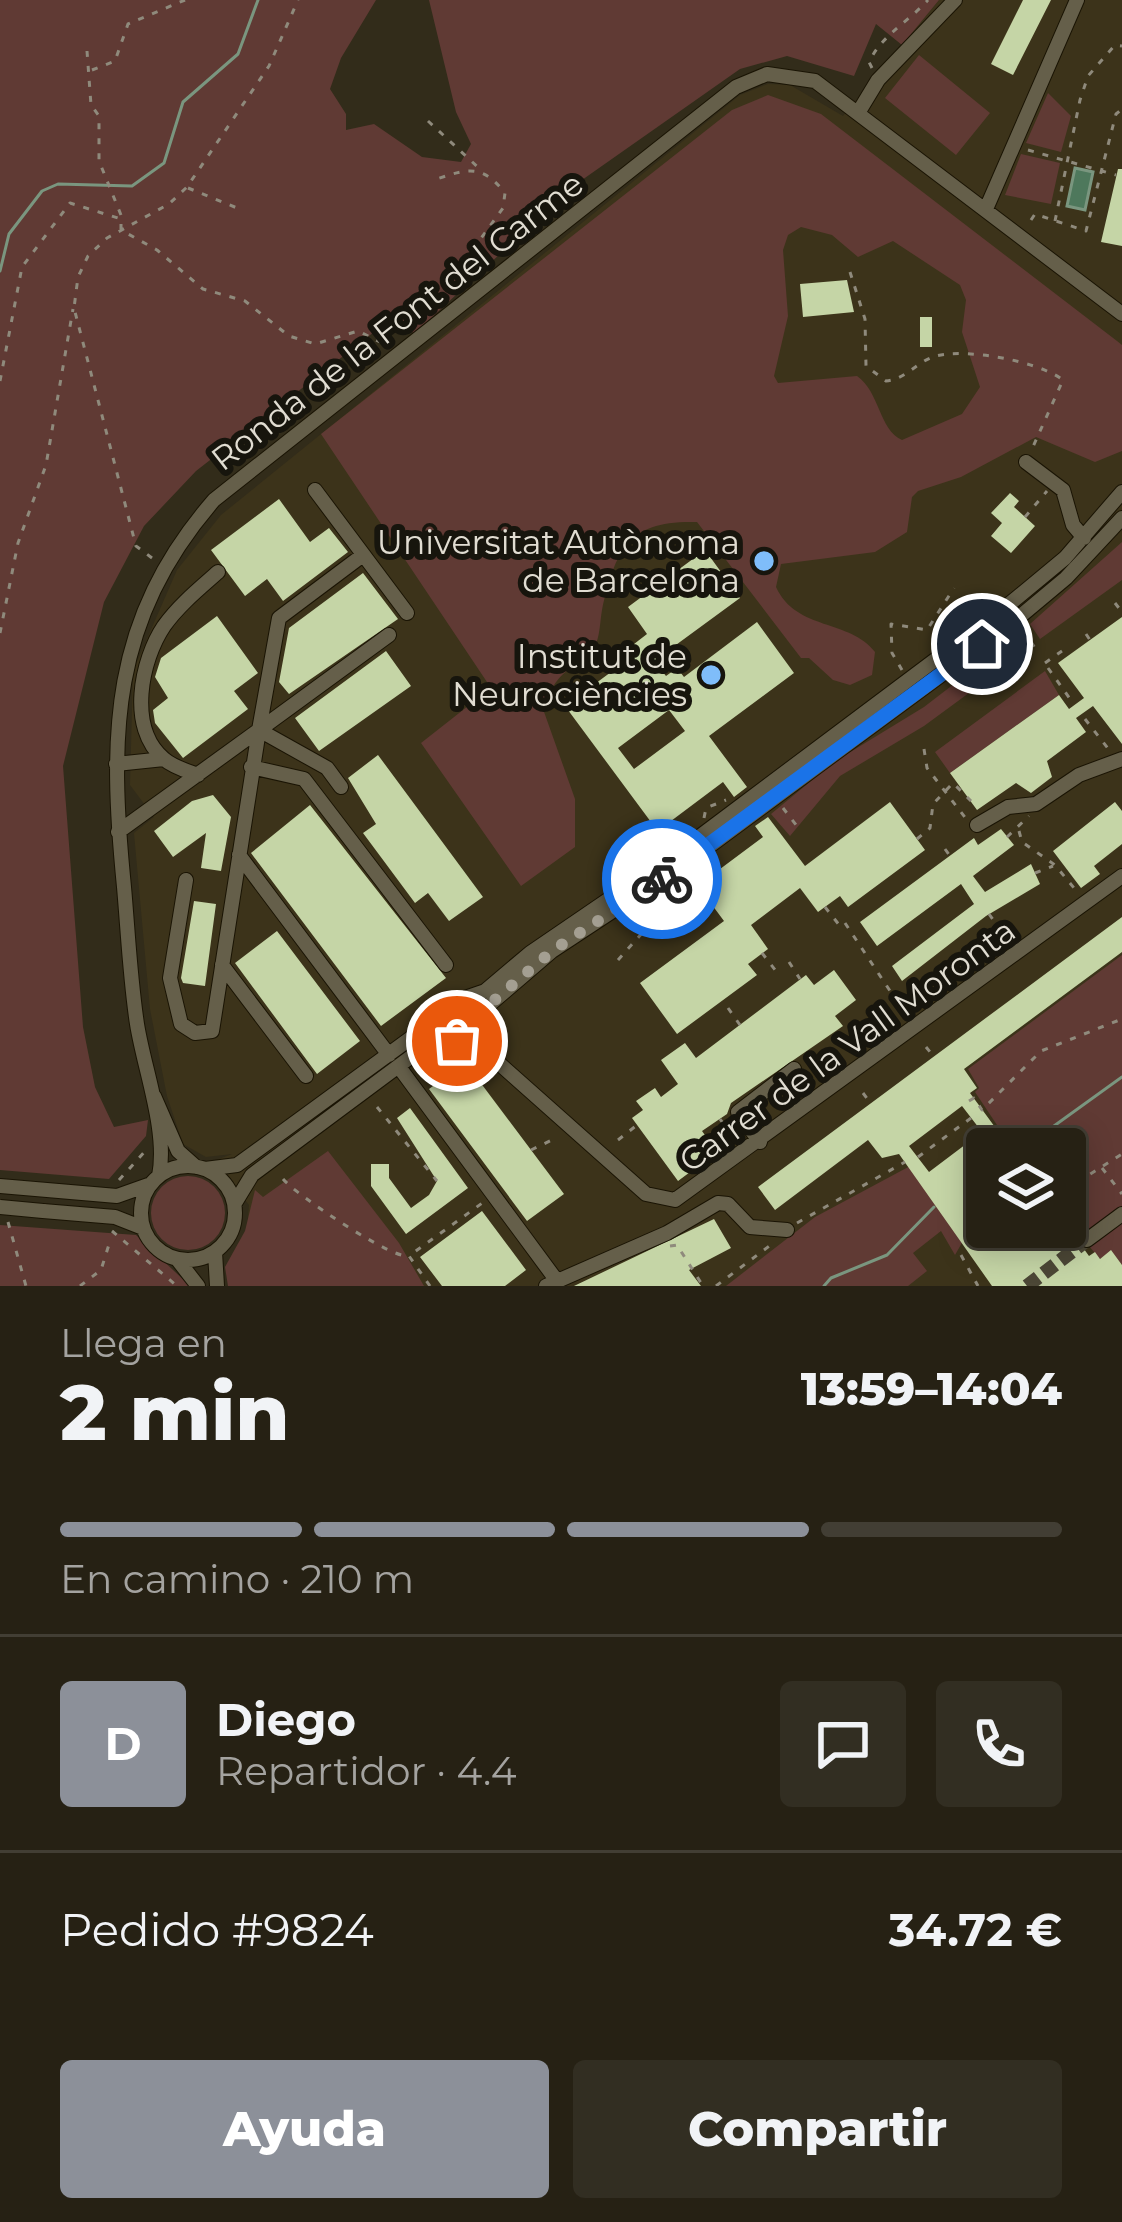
<!DOCTYPE html>
<html lang="es">
<meta charset="utf-8">
<style>
:root{--surface:#262114;--page:#322e22;--text:#f1f3f6;--muted:#a4a3a0;--line:#423e34;--accent:#8c9099}
body{margin:0;font-family:Montserrat,sans-serif;background:var(--page);color:var(--text);height:100vh;display:flex;flex-direction:column;font-size:45px;white-space:nowrap}
*{box-sizing:border-box;margin:0}
p{font-size:39px;color:var(--muted)}
.icon{flex:none;width:66px;height:66px;fill:none;stroke:currentColor;stroke-width:2;stroke-linecap:round;stroke-linejoin:round}
.map{position:relative;height:1286px;overflow:hidden}
.details{display:flex;flex-direction:column;background:var(--surface);flex:1}
.details>*{flex:none}
.controls{position:absolute;left:966px;top:1128px;display:grid;gap:24px}
.controls a{display:grid;place-items:center;width:120px;height:120px;border-radius:12px;background:var(--surface);box-shadow:0 6px 30px #0003,0 0 0 3px var(--line);font-size:60px}
.pin{position:absolute;display:grid;place-items:center;width:102px;height:102px;color:#fff;margin:-51px;border:6px solid #fff;border-radius:50%;box-shadow:0 3px 12px #0007}
.courier{position:absolute;display:grid;place-items:center;width:120px;height:120px;margin:-60px;border:9px solid #1a73e8;border-radius:50%;background:#fff;color:#222;box-shadow:0 3px 15px #0007}
.overview em{font-style:normal;font-weight:800}
.overview div{display:flex;flex-direction:column-reverse}
.overview{display:flex;align-items:center;justify-content:space-between;height:204px;padding:0 60px}
h1{font-size:78px;font-weight:800;line-height:90px}
.bar{display:grid;grid-template-columns:repeat(4,1fr);gap:18px 12px;align-content:center;height:144px;padding:0 60px}
.bar i{height:15px;border-radius:9px;background:var(--line)}
.bar .active{background:var(--accent)}
.bar p{grid-column:span 4}
.line{display:flex;align-items:center;gap:30px;padding:0 60px;border-top:3px solid var(--line)}
.line div{flex:1}
.round{display:grid;place-items:center;flex:none;width:126px;height:126px;border-radius:12px;background:var(--page)}
.cta{display:flex;gap:24px;margin-top:auto;padding:24px 60px}
.cta a{flex:1;height:138px;border-radius:12px;background:var(--accent);color:#fff;font-size:48px;font-weight:800;line-height:138px;text-align:center}
.cta a+a{background:var(--page);color:var(--text)}
.map>svg:first-child{display:block}
.built{fill:#3c331a;fill-rule:evenodd}
.green{fill:#603a34;fill-rule:evenodd}
.water{fill:#4e785c;stroke:#7a967f;stroke-width:3}
.lines{fill:none;stroke-linecap:round;stroke-linejoin:round}
.stream{stroke:#7a967f;stroke-width:3}
.building{fill:#c5d5a6;fill-rule:evenodd}
.minor-tunnel{stroke:#4c4736;stroke-width:14;stroke-dasharray:14 7;stroke-linecap:butt}
.minor-casing{stroke:#1a1404;stroke-width:16}
.path{stroke:#8f8a7c;stroke-width:3;stroke-dasharray:6 9;stroke-linecap:butt}
.minor{stroke:#655f4a;stroke-width:14}
.minor-bridge-casing{stroke:#1a1404;stroke-width:16;stroke-linecap:butt}
.minor-bridge{stroke:#655f4a;stroke-width:14}
.done{stroke:#a49f92;stroke-width:12;stroke-dasharray:0 21.6}
.route{stroke:#1a73e8;stroke-width:15}
.poi-dot{fill:#7fbdfa;stroke:#17150d;stroke-width:4.5}
.labels{text-anchor:middle;dominant-baseline:central;stroke-width:12;stroke-linejoin:round;paint-order:stroke}
.street-label{font-size:33px;fill:#e1ddd2;stroke:#17150d}
.poi-label{font-size:33px;fill:#e1ddd2;stroke:#17150d;text-anchor:end}
</style>
<div class="map">
<svg width="1122" height="1286" viewBox="0 0 1122 1286">
<rect width="100%" height="100%" fill="#322c1a"/>
<path class="built" d="M 939,0 L 1122,0 L 1122,1286 L 230,1286 L 226,1267 L 247,1230 L 249,1205 L 214,1161 L 232,1154 L 206,1157 L 183,1144 L 167,1096 L 150,1009 L 134,833 L 154,817 L 130,785 L 133,671 L 177,570 L 221,515 L 740,95 L 768,84 L 790,85 L 843,116 ZM 987,1149 L 1065,1149 L 1065,1227 L 987,1227 Z"/>
<path class="green" d="M 0,0 L 376,0 L 341,58 L 330,89 L 346,114 L 346,130 L 374,124 L 422,157 L 461,162 L 471,144 L 456,112 L 429,0 L 939,0 L 902,45 L 876,24 L 854,76 L 787,56 L 740,69 L 572,187 L 414,334 L 397,314 L 196,471 L 144,526 L 104,602 L 63,766 L 83,1027 L 95,1087 L 114,1127 L 148,1120 L 146,1136 L 109,1179 L 0,1170 Z
M 919,55 L 990,113 L 956,155 L 885,98 Z
M 1048,93 L 1071,116 L 1061,152 L 1026,143 Z
M 768,95 L 821,114 L 1117,341 L 1122,345 L 1122,451 L 1095,462 L 1036,437 L 961,477 L 918,491 L 912,497 L 907,532 L 875,552 L 781,564 L 776,587 C 796,631 850,619 875,652 L 872,675 L 850,685 L 833,680 L 809,658 L 801,658 L 697,522 C 629,520 616,548 602,610 C 600,620 600,639 594,647 C 574,676 561,660 543,709 L 575,799 L 575,847 L 521,886 L 421,743 L 491,688 L 321,434 L 732,110 ZM 801,227 L 832,235 L 858,257 L 893,241 L 960,285 L 966,300 L 962,332 L 980,387 L 962,414 L 902,440 C 879,430 880,392 857,376 L 778,383 L 774,376 L 788,316 L 783,250 L 788,235 Z
M 1021,154 L 1060,163 L 1051,204 L 1005,195 Z
M 1122,542 L 1122,580 L 1040,639 L 1030,624 Z
M 1019,634 L 1029,649 L 924,726 L 840,776 L 790,836 L 771,814 L 834,762 L 924,707 Z
M 1045,671 L 1059,695 L 950,773 L 935,752 Z
M 1122,955 L 1122,1265 L 1111,1251 L 1100,1259 L 1071,1225 L 1065,1225 L 1065,1149 L 1013,1149 L 975,1092 L 979,1088 L 968,1069 Z
M 328,1151 L 399,1243 L 424,1286 L 228,1286 L 225,1267 L 245,1231 L 255,1190 L 263,1197 Z
M 912,1165 L 963,1241 L 955,1255 L 941,1231 L 913,1253 L 927,1271 L 908,1286 L 726,1286 L 815,1217 Z
M151 1213a37 37 0 1 1 74 0a37 37 0 1 1-74 0Z
M 0,1225 L 136,1235 L 190,1286 L 0,1286 Z"/>
<path class="water" d="M 1075,168 L 1093,172 L 1085,210 L 1067,206 Z"/>
<g class="lines">
<path class="stream" d="M 0,271 L 9,234 L 42,191 L 58,184 L 132,186 L 164,163 L 183,102 L 238,54 L 258,0
M 1022,1149 L 1122,1077
M 824,1286 L 831,1278 L 887,1255 L 934,1207"/>
</g>
<path class="building" d="M 1023,0 L 1051,0 L 1013,75 L 991,64 Z
M 1118,169 L 1122,169 L 1122,246 L 1101,242 Z
M 847,280 L 854,312 L 803,317 L 800,284 Z
M 920,317 L 932,317 L 932,347 L 920,347 Z
M 1010,493 L 1019,501 L 1014,507 L 1035,526 L 1011,553 L 991,536 L 1002,523 L 991,513 Z
M 279,499 L 310,542 L 329,528 L 348,552 L 283,601 L 267,579 L 245,596 L 211,550 Z
M 705,550 L 740,598 L 654,661 L 666,676 L 677,668 L 684,677 L 757,622 L 794,673 L 709,736 L 747,787 L 734,797 L 723,782 L 671,821 L 682,836 L 668,845 L 565,706 L 630,658 L 625,651 L 647,634 L 628,607 ZM 669,710 L 685,731 L 634,769 L 618,748 Z
M 363,573 L 398,619 L 289,694 L 279,682 L 289,628 Z
M 217,616 L 258,673 L 234,691 L 248,709 L 183,758 L 155,723 L 153,710 L 168,698 L 155,677 L 161,658 Z
M 1122,617 L 1122,744 L 1093,706 L 1076,718 L 1086,732 L 1047,761 L 1052,777 L 1031,793 L 1016,783 L 977,810 L 950,773 L 1059,695 L 1069,709 L 1084,698 L 1058,663 Z
M 386,651 L 411,686 L 319,751 L 295,718 Z
M 378,755 L 483,897 L 449,921 L 428,893 L 415,903 L 363,833 L 376,824 L 348,778 Z
M 213,795 L 231,817 L 221,871 L 201,868 L 206,833 L 173,857 L 154,831 L 192,801 Z
M 890,802 L 925,850 L 848,907 L 840,896 L 818,912 L 800,888 L 751,925 L 768,949 L 748,964 L 757,975 L 677,1034 L 640,983 L 724,921 L 689,874 L 703,864 L 712,875 L 763,837 L 755,826 L 768,817 L 805,866 Z
M 1115,802 L 1122,811 L 1122,844 L 1094,866 L 1100,874 L 1081,888 L 1053,851 Z
M 310,805 L 446,978 L 381,1026 L 251,853 Z
M 1001,829 L 1014,845 L 973,876 L 985,892 L 1031,864 L 1040,884 L 986,916 L 902,981 L 892,966 L 974,904 L 961,884 L 877,946 L 860,922 L 974,838 L 978,845 Z
M 194,901 L 216,904 L 205,986 L 183,983 L 181,978 Z
M 1122,917 L 1122,952 L 964,1069 L 977,1088 L 970,1093 L 1011,1149 L 987,1149 L 987,1227 L 1068,1227 L 1089,1256 L 1095,1252 L 1100,1259 L 1111,1250 L 1122,1265 L 1122,1286 L 992,1286 L 899,1154 L 882,1158 L 868,1140 L 775,1210 L 758,1187 ZM 962,1106 L 982,1132 L 929,1172 L 909,1146 Z
M 277,931 L 360,1041 L 317,1074 L 235,963 Z
M 834,970 L 856,1000 L 835,1016 L 843,1026 L 731,1103 L 727,1114 L 702,1131 L 717,1152 L 678,1181 L 632,1118 L 643,1110 L 636,1101 L 655,1088 L 661,1097 L 678,1084 L 661,1060 L 685,1043 L 696,1058 L 806,975 L 814,985 Z
M 465,1062 L 564,1194 L 527,1221 L 429,1089 Z
M 410,1108 L 468,1188 L 406,1234 L 371,1186 L 371,1164 L 389,1164 L 389,1178 L 411,1208 L 429,1195 L 437,1181 L 397,1118 Z
M 482,1211 L 526,1270 L 505,1286 L 442,1286 L 420,1257 Z
M 714,1219 L 731,1248 L 689,1270 L 701,1286 L 574,1286 Z"/>
<g class="lines">
<path class="minor-tunnel" d="M 1027,1286 L 1087,1240"/>
<defs>
<path id="minor" d="M 858,113 L 878,80 L 955,0
M 986,209 L 1077,0
M 1026,462 L 1063,490 L 1073,525 L 1084,538
M 315,490 L 407,613
M 259,730 L 327,768 L 341,787
M 116,764 L 164,759
M 251,767 L 304,779 L 446,965
M 198,775 C 187,771 173,767 164,759 C 127,728 141,660 164,626 C 179,605 200,588 218,572
M 977,825 L 1008,807 L 1036,804 L 1079,775 L 1122,759
M 118,832 L 259,730 L 279,618 L 363,555
M 239,855 L 389,1055
M 186,880 L 170,978 L 181,1024 L 195,1033 L 212,1031 L 259,730 L 389,635
M 222,965 L 306,1076
M 479,1007 L 481,1031 L 493,1058
M 482,1011 L 552,951 L 696,856 L 1017,619 L 1066,578 L 1122,518
M 466,1041 L 493,1058 L 646,1194 L 675,1200 L 1122,876
M 399,1067 L 557,1281
M 154,1096 L 178,1151 L 196,1167
M 760,1142 L 738,1112 L 794,1069
M141 1213a47 47 0 1 1 94 0a47 47 0 1 1-94 0Z
M 205,1169 L 237,1165 L 426,1027 L 450,1003 L 485,991 L 530,953 L 691,843 L 1007,606 L 1065,558 L 1122,492
M 159,1176 C 168,1131 144,1069 137,1024 C 130,978 128,932 124,887 C 109,735 110,620 214,500 L 736,87 L 767,74 L 815,81 L 1122,314
M 0,1186 L 117,1196 L 148,1185
M 235,1203 L 252,1175 L 412,1056 L 453,1040
M 43,1211 L 115,1217 L 143,1228
M 1087,1240 L 1122,1214
M 215,1252 L 217,1286
M 177,1259 L 198,1286
M 546,1286 L 667,1233 L 718,1203 L 728,1204 L 750,1227 L 787,1230"/>
</defs>
<use href="#minor" class="minor-casing"/>
<path class="path" d="M 87,51 L 91,105 L 99,116 L 99,161 L 121,215 L 121,230 L 157,250 L 203,289 L 245,301 L 289,336 L 315,344 L 358,331 L 380,342
M 872,68 L 869,62 C 882,35 907,23 928,0
M 92,70 L 115,61 L 128,24 L 185,0
M 428,121 L 481,170
M 1028,150 L 1116,175
M 188,188 L 242,210
M 1031,220 L 1035,214 L 1086,231 L 1116,114 L 1122,109
M 1055,221 L 1080,100 L 1088,76 L 1115,45 L 1122,46
M 850,272 L 865,319 L 866,366 L 886,381 C 907,379 917,361 936,356 C 967,348 1038,361 1063,380 L 1032,449
M 404,328 L 437,299 L 503,208 L 505,193 C 483,165 469,168 437,179
M 0,381 L 22,267 L 70,203 L 121,219
M 1025,517 L 1047,491
M 152,558 L 136,546 L 74,308 L 78,277 L 88,256 L 107,238 L 169,204 L 187,187 L 269,66 L 298,0
M 1115,603 L 1122,612
M 1023,629 L 1035,648
M 0,633 L 18,543 L 46,465 L 73,309
M 1086,634 L 1092,643
M 1045,663 L 1062,651
M 1048,668 L 1073,703
M 902,670 L 892,653 L 891,624 L 927,630 L 954,588
M 1085,719 L 1110,751
M 924,749 L 927,768 L 967,820
M 783,808 L 800,830
M 704,818 L 706,808 L 726,800
M 1019,831 L 1022,842 L 1055,865 L 1074,888
M 1007,837 L 1029,816
M 917,839 L 930,828 L 933,804 L 953,783 L 971,801
M 945,849 L 950,856
M 1035,873 L 1053,866
M 825,907 L 840,926
M 989,914 L 1009,942
M 845,923 L 908,1018
M 762,953 L 776,971
M 618,960 L 677,894 L 680,882
M 789,962 L 800,979
M 919,1006 L 930,992
M 728,1008 L 740,1025
M 926,1047 L 935,1058
M 863,1093 L 872,1105
M 969,1101 L 974,1098 L 982,1110 L 1041,1051 L 1122,1019
M 377,1107 L 437,1181
M 720,1119 L 735,1140
M 618,1140 L 637,1125
M 531,1150 L 554,1139
M 918,1157 L 971,1118
M 1102,1168 L 1122,1194
M 283,1179 C 296,1195 393,1260 409,1256
M 119,1180 L 149,1147
M 1065,1190 L 1122,1154
M 1065,1191 L 1086,1219
M 8,1222 L 26,1286
M 797,1223 L 905,1162
M 112,1231 L 177,1286
M 670,1246 L 677,1245 L 703,1286
M 961,1255 L 978,1286
M 80,1286 L 101,1270 L 111,1238
M 430,1286 L 409,1256 L 485,1201
M 716,1286 L 776,1241"/>
<use href="#minor" class="minor"/>
<defs>
<path id="minor-bridge" d="M 0,1207 L 43,1211"/>
</defs>
<use href="#minor-bridge" class="minor-bridge-casing"/>
<use href="#minor-bridge" class="minor-bridge"/>
</g>
<g class="lines">
<path class="done" d="M 457,1041 L 476,1037 L 483,1024 L 482,1011 L 552,951 L 662,879"/>
<path class="route" d="M 662,879 L 982,644"/>
</g>
<g class="poi-dot">
<circle cx="764" cy="561" r="12"/>
<circle cx="711" cy="675" r="12"/>
</g>
<g class="labels">
<g class="street-label">
<text transform="translate(397 321) rotate(-38)">Ronda de la Font del Carme</text>
<text transform="translate(847 1045) rotate(-36)">Carrer de la Vall Moronta</text>
</g>
<g class="poi-label">
<text x="740" y="542">Universitat Autònoma<tspan x="740" dy="38">de Barcelona</tspan></text>
<text x="687" y="656">Institut de<tspan x="687" dy="38">Neurociències</tspan></text>
</g>
</g>
</svg>
<div class="controls">
<a><svg class="icon" aria-label="layers" viewBox="0 0 24 24"><path d="M12 4l9 5-9 5-9-5zM3 14l9 5 9-5"/></svg></a>
</div>
<div class="pin" style="left:457px;top:1041px;background:#ea580c"><svg class="icon" aria-label="bag" viewBox="0 0 24 24"><path d="M5 8h14l-1 12H6zM9 8a3 3 0 0 1 6 0"/></svg></div>
<div class="pin" style="left:982px;top:644px;background:#1f2937"><svg class="icon" aria-label="home" viewBox="0 0 24 24"><path d="M3 11l9-7 9 7M6 9v11h12V9"/></svg></div>
<div class="courier" style="left:662px;top:879px"><svg class="icon" aria-label="bike" viewBox="0 0 24 24"><circle cx="6" cy="16" r="4"/><circle cx="18" cy="16" r="4"/><path d="M6 16l4-8h5l3 8M10 8l3 8H6M13 5h3"/></svg></div>
</div>
<section class="details">
<div class="overview"><div><h1>2 min</h1><p>Llega en</p></div><em>13:59–14:04</em></div>
<div class="bar"><i class="active"></i><i class="active"></i><i class="active"></i><i></i><p>En camino · 210 m</p></div>
<div class="line" style="height:216px"><b class="round" style="background:var(--accent);color:#fff">D</b><div><b>Diego</b><p>Repartidor · 4.4</p></div><a class="round"><svg class="icon" aria-label="chat" viewBox="0 0 24 24"><path d="M4 5h16v11H9l-5 4z"/></svg></a><a class="round"><svg class="icon" aria-label="phone" viewBox="0 0 24 24"><path d="M5 4h4l2 5-3 2q2 4 5 5l2-3 5 2v4C11 20 4 13 5 4z"/></svg></a></div>
<div class="line" style="height:156px"><div>Pedido #9824</div><b>34.72 €</b></div>
<div class="cta"><a>Ayuda</a><a>Compartir</a></div>
</section>
